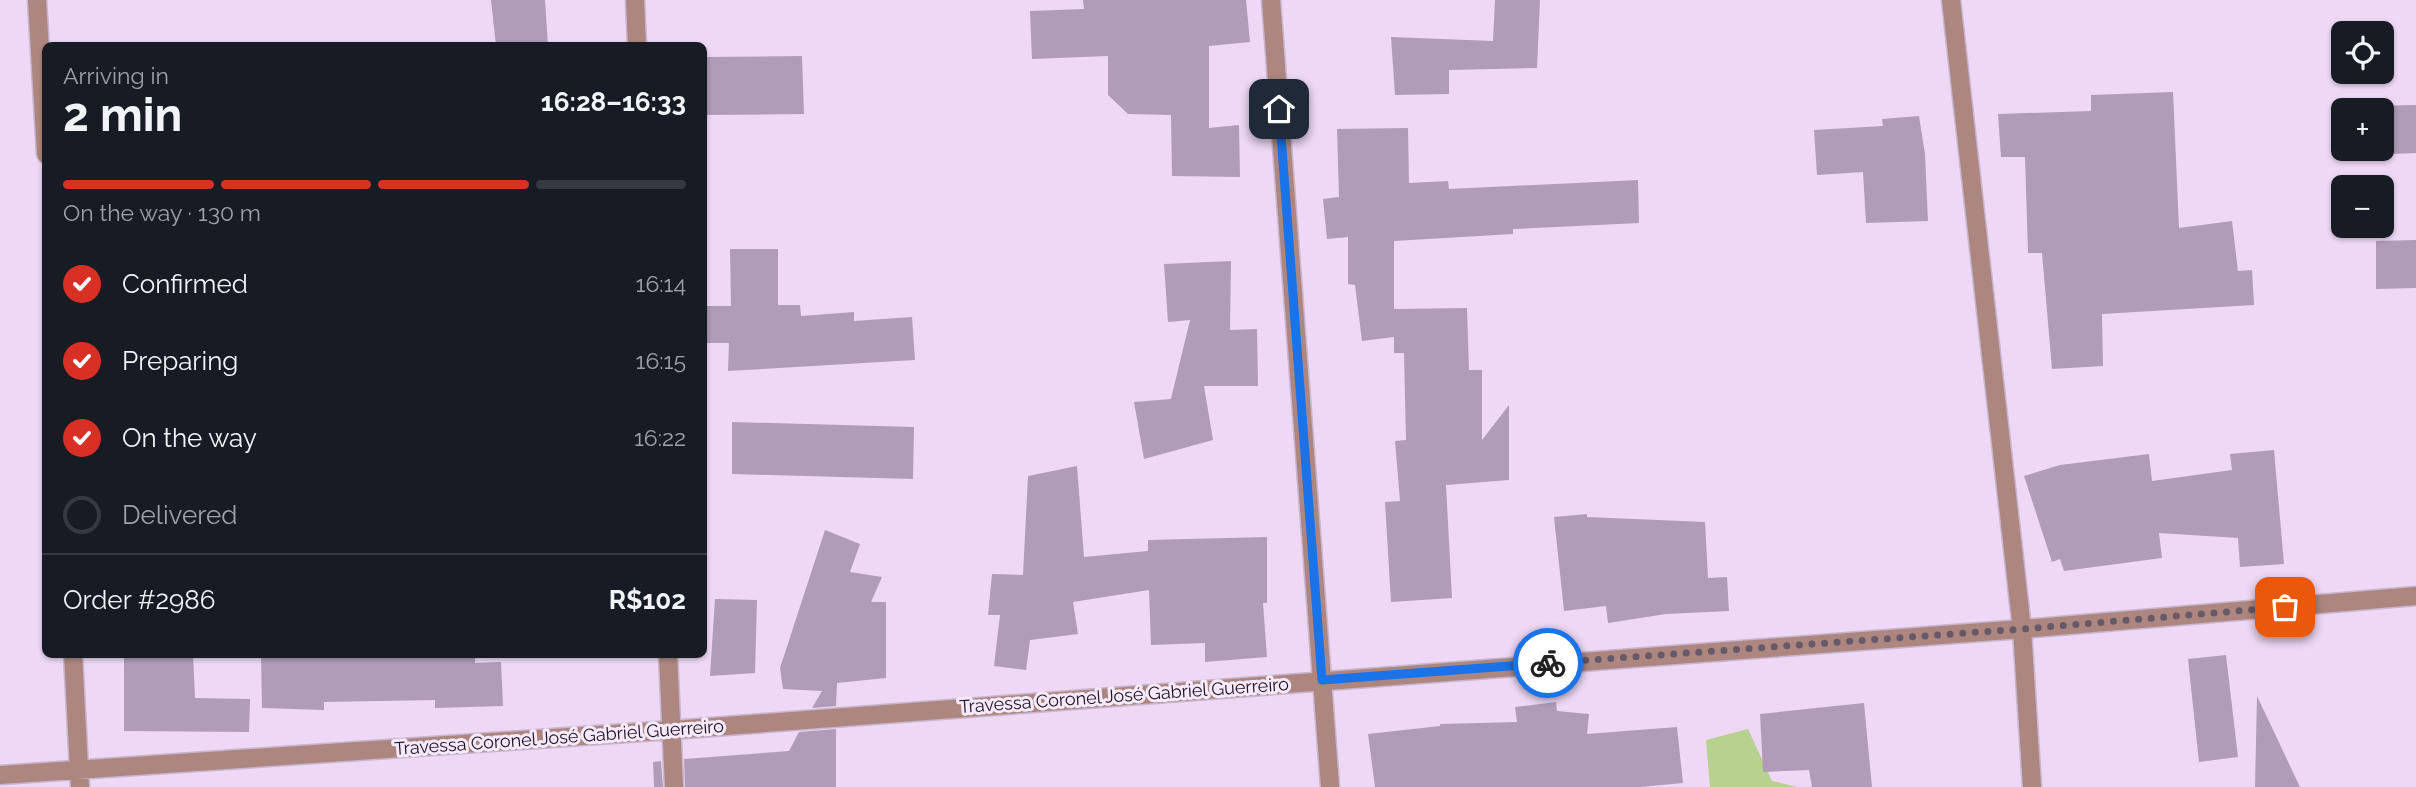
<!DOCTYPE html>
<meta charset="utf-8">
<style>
:root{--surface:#171b24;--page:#20242c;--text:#f1f3f6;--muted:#9ea1a6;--line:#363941;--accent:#d93025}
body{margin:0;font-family:Raleway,sans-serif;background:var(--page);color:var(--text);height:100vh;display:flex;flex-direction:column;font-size:26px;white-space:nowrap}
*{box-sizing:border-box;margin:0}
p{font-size:23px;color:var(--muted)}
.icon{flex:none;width:38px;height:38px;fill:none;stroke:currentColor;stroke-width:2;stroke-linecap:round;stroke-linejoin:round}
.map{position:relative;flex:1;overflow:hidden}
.side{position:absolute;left:42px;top:42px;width:665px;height:616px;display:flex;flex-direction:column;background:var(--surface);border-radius:10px;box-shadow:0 2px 5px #0004}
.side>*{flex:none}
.fabs{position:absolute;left:2331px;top:21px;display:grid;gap:14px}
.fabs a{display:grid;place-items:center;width:63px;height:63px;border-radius:10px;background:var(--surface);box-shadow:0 2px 5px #0004;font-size:35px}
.pin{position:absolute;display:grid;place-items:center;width:60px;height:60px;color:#fff;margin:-30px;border-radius:14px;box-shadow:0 4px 10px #0006}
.courier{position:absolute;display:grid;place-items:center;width:70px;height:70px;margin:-35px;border:5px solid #1a73e8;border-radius:50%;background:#fff;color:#222;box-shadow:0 2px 9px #0007}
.head em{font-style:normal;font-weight:700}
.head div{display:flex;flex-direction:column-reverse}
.head{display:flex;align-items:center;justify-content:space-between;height:119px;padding:0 21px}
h1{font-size:46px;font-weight:700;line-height:52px}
.bar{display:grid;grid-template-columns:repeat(4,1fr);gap:10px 7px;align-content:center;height:84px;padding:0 21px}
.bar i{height:9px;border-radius:5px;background:var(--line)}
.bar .on{background:var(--accent)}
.bar p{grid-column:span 4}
.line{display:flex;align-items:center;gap:18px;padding:0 21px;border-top:2px solid var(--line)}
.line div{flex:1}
ol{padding:0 21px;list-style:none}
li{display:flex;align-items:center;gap:21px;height:77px}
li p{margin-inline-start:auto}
li .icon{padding:7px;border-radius:50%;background:var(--accent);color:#fff;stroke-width:4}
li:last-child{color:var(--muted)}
li i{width:38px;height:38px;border:4px solid var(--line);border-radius:50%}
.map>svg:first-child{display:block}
.green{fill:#b7d18f}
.building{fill:#b09bb8}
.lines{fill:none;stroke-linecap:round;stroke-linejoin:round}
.minor-casing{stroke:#c8b5cf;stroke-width:21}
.tertiary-casing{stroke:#c8b5cf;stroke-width:21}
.minor{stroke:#ad877f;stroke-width:18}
.tertiary{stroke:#ad877f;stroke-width:18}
.done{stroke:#66596a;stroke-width:7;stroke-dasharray:0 12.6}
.route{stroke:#1a73e8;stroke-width:9}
.labels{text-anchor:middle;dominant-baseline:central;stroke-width:6;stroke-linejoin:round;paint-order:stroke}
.street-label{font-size:18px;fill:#1c141e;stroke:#f6e9fb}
</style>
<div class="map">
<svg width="2416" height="787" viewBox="0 0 2416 787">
<rect width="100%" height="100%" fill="#eed8f6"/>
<path class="green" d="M 1748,729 L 1772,781 L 1798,787 L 1710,787 L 1706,740 Z"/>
<path class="building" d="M 491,0 L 545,0 L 548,46 L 496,46 Z
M 1083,0 L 1246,0 L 1250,42 L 1209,46 L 1209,128 L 1239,125 L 1240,177 L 1172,176 L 1171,115 L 1128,114 L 1108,95 L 1108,56 L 1032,59 L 1030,11 L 1084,9 Z
M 1495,0 L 1540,0 L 1537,68 L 1449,70 L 1449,94 L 1395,95 L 1391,37 L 1493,41 Z
M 802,56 L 804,114 L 704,115 L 704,57 Z
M 2173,92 L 2179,228 L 2232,221 L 2238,271 L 2252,270 L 2254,305 L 2102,314 L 2103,366 L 2052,369 L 2042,253 L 2028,253 L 2025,157 L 2001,157 L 1998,114 L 2091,111 L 2091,95 Z
M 2416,105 L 2416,153 L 2367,155 L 2366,149 L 2382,149 L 2382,110 L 2364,110 L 2364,106 Z
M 1919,116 L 1925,154 L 1928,221 L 1866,223 L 1863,172 L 1817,175 L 1814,130 L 1883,126 L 1882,119 Z
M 1408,128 L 1409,183 L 1448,181 L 1449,189 L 1638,180 L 1639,223 L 1513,229 L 1513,234 L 1394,241 L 1394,309 L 1467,308 L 1469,370 L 1482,370 L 1482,440 L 1509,405 L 1509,480 L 1446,485 L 1452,598 L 1391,602 L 1385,502 L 1400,501 L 1395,441 L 1406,440 L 1404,353 L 1394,353 L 1394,337 L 1362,341 L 1355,285 L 1348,284 L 1348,237 L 1327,239 L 1323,199 L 1339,197 L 1337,129 Z
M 2416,240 L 2416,288 L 2376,289 L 2376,241 Z
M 730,249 L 778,249 L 778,305 L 800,305 L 801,316 L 854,312 L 854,321 L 912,317 L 915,360 L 728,371 L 729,343 L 706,343 L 705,306 L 731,306 Z
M 1231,261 L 1230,330 L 1257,329 L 1258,386 L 1204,386 L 1213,440 L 1144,459 L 1134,402 L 1171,399 L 1190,320 L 1168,322 L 1164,264 Z
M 732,422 L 914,427 L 913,479 L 732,474 Z
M 2274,450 L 2284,564 L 2240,567 L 2238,538 L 2159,533 L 2162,558 L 2064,571 L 2060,559 L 2052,562 L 2024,476 L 2060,465 L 2149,454 L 2152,481 L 2232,470 L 2230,454 Z
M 1077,466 L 1084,557 L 1148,551 L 1148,540 L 1267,537 L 1267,603 L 1263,603 L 1267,657 L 1205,662 L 1205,643 L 1151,645 L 1149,590 L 1073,602 L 1078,634 L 1030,640 L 1026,670 L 994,666 L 1000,615 L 988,615 L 992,574 L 1023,575 L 1028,476 Z
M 1587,514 L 1587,517 L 1705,522 L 1708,578 L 1727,577 L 1729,611 L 1666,614 L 1608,623 L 1606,606 L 1564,611 L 1554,517 Z
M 825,530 L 860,544 L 850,572 L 882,577 L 871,602 L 886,602 L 886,678 L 837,683 L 836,706 L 812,708 L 822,691 L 783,689 L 780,668 Z
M 715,599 L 757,600 L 755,673 L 710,676 Z
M 124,654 L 193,654 L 195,698 L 250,699 L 249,732 L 124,731 Z
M 261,654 L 475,654 L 475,663 L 501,662 L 503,706 L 435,708 L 435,700 L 324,702 L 324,710 L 262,708 Z
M 2226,655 L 2238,757 L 2199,762 L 2188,659 Z
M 2257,696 L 2300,787 L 2255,787 Z
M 1556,702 L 1557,711 L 1589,714 L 1587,734 L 1677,727 L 1683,783 L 1640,787 L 1375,787 L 1368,734 L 1440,726 L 1440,724 L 1517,722 L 1515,707 Z
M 1864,703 L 1872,787 L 1812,787 L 1809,770 L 1763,772 L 1760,714 Z
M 836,729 L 836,787 L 685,787 L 684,759 L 789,751 L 799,732 Z
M 661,761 L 663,787 L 654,787 L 653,762 Z"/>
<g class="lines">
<defs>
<path id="minor" d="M 37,0 L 46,154
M 635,0 L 637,46
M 1951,0 L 2022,629 L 2032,787
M 73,654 L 80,787
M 668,654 L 674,787
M 0,775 L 672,730 L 2022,629 L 2416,596"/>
<path id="tertiary" d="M 1271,0 L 1330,787"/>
</defs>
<use href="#minor" class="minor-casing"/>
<use href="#tertiary" class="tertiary-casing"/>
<use href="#minor" class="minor"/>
<use href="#tertiary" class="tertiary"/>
</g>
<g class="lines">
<path class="done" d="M 1548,663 L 2022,629 L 2285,607"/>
<path class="route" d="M 1279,109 L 1322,680 L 1548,663"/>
</g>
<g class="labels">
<g class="street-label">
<text transform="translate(1124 695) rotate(-4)">Travessa Coronel José Gabriel Guerreiro</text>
<text transform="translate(559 737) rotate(-4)">Travessa Coronel José Gabriel Guerreiro</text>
</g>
</g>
</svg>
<div class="fabs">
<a><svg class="icon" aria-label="locate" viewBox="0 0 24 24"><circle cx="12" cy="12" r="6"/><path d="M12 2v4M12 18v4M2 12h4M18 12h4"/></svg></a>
<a>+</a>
<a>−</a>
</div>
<div class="pin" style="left:2285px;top:607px;background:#ea580c"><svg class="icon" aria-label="bag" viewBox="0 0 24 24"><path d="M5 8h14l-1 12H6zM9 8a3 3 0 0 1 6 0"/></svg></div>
<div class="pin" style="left:1279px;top:109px;background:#1f2937"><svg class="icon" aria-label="home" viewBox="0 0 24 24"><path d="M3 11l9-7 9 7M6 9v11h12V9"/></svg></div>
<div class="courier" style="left:1548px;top:663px"><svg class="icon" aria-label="bike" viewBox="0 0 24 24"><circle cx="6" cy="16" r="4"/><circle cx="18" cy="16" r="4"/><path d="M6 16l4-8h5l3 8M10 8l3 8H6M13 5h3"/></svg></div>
<section class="side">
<div class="head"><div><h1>2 min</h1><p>Arriving in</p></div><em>16:28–16:33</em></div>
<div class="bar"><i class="on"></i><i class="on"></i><i class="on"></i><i></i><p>On the way · 130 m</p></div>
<ol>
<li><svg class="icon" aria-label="check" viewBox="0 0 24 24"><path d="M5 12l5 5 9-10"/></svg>Confirmed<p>16:14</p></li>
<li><svg class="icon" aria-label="check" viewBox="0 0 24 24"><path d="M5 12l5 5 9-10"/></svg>Preparing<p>16:15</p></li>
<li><svg class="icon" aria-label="check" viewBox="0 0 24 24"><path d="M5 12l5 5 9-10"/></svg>On the way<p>16:22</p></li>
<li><i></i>Delivered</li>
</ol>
<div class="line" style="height:91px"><div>Order #2986</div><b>R$102</b></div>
</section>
</div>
